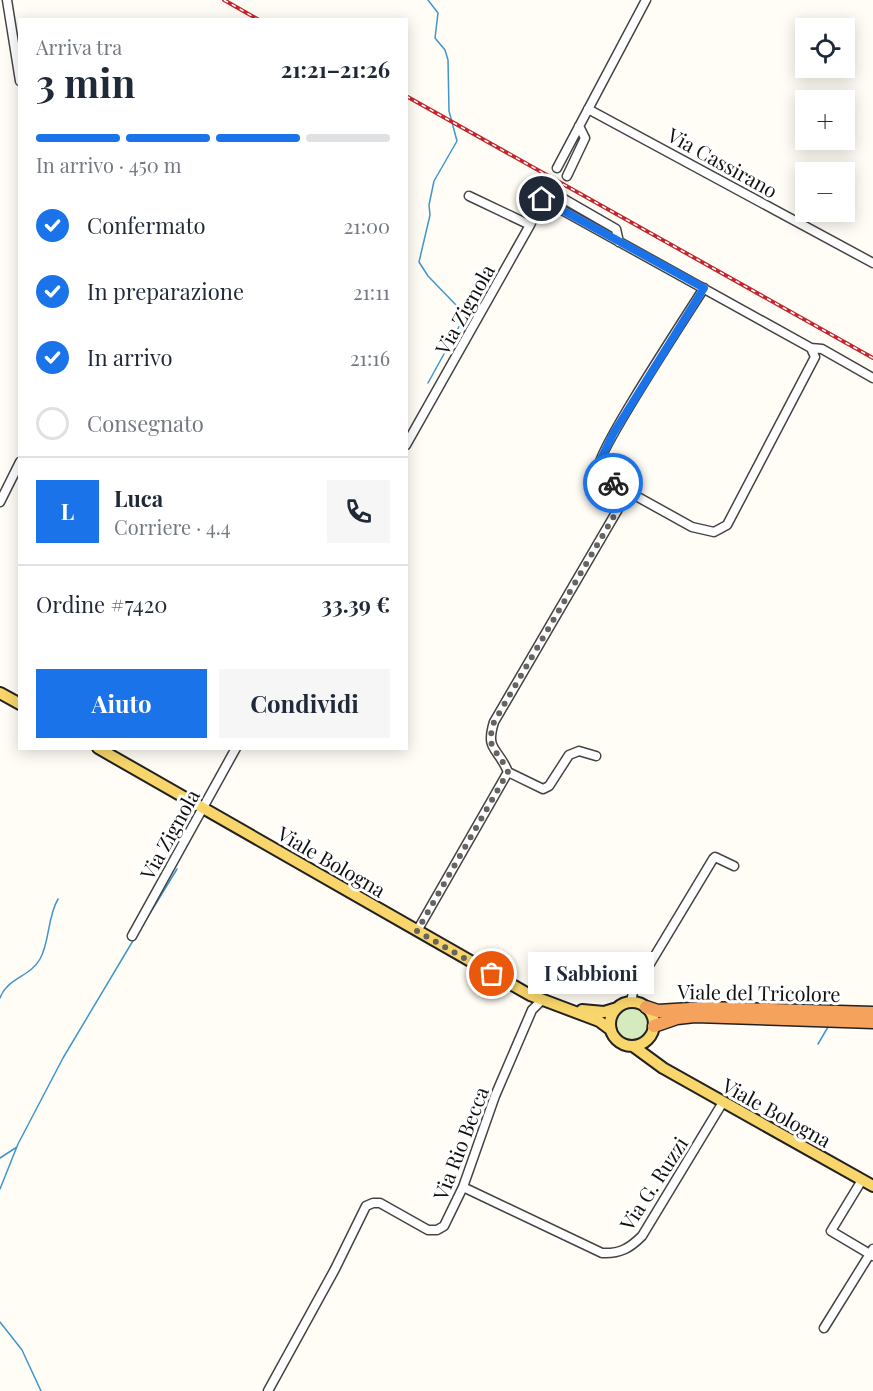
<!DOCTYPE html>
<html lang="it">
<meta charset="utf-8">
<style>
:root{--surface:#fff;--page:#f6f6f7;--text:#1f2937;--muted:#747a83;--line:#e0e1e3;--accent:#1a73e8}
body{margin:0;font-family:"Playfair Display",serif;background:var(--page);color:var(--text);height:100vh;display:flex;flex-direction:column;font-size:22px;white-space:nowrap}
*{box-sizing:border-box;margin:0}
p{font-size:20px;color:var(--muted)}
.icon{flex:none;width:33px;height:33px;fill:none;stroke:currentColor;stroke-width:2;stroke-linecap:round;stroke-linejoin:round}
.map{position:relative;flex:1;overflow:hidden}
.sheet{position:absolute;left:18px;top:18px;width:390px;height:732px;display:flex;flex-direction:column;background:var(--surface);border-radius:0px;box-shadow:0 3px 15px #0003}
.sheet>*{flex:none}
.controls{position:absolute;left:795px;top:18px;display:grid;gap:12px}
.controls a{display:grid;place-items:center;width:60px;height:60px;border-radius:0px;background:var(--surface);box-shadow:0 3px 15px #0003;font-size:30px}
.pin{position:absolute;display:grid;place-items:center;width:51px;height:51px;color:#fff;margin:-26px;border:3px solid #fff;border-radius:50%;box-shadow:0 2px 6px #0007}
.courier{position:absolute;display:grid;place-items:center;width:60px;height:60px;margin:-30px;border:4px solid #1a73e8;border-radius:50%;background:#fff;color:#222;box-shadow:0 2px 8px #0007}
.bubble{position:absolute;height:42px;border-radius:0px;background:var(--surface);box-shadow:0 3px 15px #0003;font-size:20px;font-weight:700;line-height:42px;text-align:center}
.overview em{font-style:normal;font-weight:700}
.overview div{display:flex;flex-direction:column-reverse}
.overview{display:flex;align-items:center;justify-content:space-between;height:102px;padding:0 18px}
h1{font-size:39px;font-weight:700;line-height:45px}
.bar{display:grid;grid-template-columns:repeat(4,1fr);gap:9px 6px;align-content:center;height:72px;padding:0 18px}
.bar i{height:8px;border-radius:4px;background:var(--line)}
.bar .selected{background:var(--accent)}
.bar p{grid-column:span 4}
.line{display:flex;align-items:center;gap:15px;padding:0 18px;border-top:2px solid var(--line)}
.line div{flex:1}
.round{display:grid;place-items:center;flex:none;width:63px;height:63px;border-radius:0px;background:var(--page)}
ol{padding:0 18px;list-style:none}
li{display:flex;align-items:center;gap:18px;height:66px}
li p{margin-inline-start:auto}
li .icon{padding:6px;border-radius:50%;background:var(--accent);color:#fff;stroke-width:4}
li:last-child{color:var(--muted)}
li i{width:33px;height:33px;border:3px solid var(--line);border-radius:50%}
.action{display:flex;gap:12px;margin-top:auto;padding:12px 18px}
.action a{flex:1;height:69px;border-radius:0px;background:var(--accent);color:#fff;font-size:24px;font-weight:700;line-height:69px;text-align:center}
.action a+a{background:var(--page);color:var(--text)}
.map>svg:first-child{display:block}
.green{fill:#d5ebbd}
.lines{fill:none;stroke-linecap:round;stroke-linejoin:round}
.stream{stroke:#3f96cf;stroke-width:1.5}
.minor-casing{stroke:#444;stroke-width:11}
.major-casing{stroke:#222;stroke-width:14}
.highway-casing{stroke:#222;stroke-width:15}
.minor{stroke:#fff;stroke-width:8}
.major{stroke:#f9d66b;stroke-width:10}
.highway{stroke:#f5a25d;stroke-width:12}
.rail-casing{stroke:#c4262e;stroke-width:4}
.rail{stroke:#fff;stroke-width:1.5;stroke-dasharray:4.5;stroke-linecap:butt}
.done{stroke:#646461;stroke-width:6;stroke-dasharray:0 10.8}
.route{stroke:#1a73e8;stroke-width:8}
.labels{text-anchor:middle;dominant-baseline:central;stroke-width:6;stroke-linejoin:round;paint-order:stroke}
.street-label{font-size:20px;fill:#111;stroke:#fff}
</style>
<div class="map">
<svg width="873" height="1391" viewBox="0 0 873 1391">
<rect width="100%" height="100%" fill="#fffdf5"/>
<path class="green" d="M614 1024a18 18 0 1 1 36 0a18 18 0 1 1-36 0Z"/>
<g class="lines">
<path class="stream" d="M 428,0 L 438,13 L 435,38 L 445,50 L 448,60 L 449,111 L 457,141 L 434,181 L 429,205 L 430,215 L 419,262 L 428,276 L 456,305 L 461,313 L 461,323 L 428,383
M 141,928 L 177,869
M 0,998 C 7,978 30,977 40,959 C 50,941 47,918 58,899
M 818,1044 L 828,1027
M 0,1158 L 17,1147
M 0,1189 L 18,1144 L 63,1058 L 134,939
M 0,1322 L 22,1350 L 41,1391"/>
<defs>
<path id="minor" d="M 7,0 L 20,81
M 588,109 L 873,263
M 557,168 L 646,0
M 567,176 L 585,138 L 579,126
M 557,195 L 616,229 L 619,242
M 469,196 L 530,225
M 542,199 L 811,348 L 815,357 L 727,525 L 714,532 L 692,527 L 609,481 C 605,477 599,471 599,466 C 598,450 689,312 704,288
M 811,348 L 822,349 L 873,378
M 406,445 L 530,225 L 548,187
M 0,502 L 20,462
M 508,772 L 543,789 L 549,786 L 569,755 L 579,751 L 596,756
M 417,931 L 508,772 C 498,747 485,751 494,722 L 628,492
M 132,936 L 236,748
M 631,1002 L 633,992 L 713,859 L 715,857 L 734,866
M 862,1180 L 831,1231 L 873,1256
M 463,1187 L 602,1253 C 620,1254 630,1248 642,1236 L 723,1102
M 824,1328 L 873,1249
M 268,1391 L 335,1269 L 366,1206 L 373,1203 L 380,1203 L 428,1230 L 437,1230 L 444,1226 L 463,1187 L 495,1096 L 532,1010 L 542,1000"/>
<path id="major" d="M 0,693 L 20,704
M 98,748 L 530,995 L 599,1021 L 611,1030
M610 1024a22 22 0 1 1 44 0a22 22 0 1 1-44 0Z
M 582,1010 L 604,1012 L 617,1008
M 633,1046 L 663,1068 L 873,1186"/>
<path id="highway" d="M 646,1007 L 658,1011 L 706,1008 L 873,1013
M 654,1026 L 677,1018 L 695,1016 L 873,1022"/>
</defs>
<use href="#minor" class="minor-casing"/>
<use href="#major" class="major-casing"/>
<use href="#highway" class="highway-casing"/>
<use href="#minor" class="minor"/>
<use href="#major" class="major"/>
<use href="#highway" class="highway"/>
<defs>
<path id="rail" d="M 224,0 L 259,20
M 406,96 L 873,358"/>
</defs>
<use href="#rail" class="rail-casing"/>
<use href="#rail" class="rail"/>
</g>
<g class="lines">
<path class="done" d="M 492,974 L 417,931 L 508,772 C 497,747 485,751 494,722 L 628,492 L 613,483"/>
<path class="route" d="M 542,199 L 704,288 L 613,434 L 599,463 L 599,468 L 613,483"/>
</g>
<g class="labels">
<g class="street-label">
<text transform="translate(723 162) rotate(29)">Via Cassirano</text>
<text transform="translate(464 309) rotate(-61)">Via Zignola</text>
<text transform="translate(169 834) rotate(-61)">Via Zignola</text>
<text transform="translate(332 861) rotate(30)">Viale Bologna</text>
<text transform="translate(759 992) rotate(1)">Viale del Tricolore</text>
<text transform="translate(777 1112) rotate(29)">Viale Bologna</text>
<text transform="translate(460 1143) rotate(-69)">Via Rio Becca</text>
<text transform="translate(653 1183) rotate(-57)">Via G. Ruzzi</text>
</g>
</g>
</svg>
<div class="controls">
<a><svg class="icon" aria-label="locate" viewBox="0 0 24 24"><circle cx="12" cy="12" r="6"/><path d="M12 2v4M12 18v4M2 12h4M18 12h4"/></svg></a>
<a>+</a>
<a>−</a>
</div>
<div class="pin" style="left:492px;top:974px;background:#ea580c"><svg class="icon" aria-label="bag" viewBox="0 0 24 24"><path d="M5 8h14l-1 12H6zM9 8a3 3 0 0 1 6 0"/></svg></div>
<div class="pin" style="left:542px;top:199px;background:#1f2937"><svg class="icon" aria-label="home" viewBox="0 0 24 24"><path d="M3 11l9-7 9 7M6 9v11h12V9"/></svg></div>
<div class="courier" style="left:613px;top:483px"><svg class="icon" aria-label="bike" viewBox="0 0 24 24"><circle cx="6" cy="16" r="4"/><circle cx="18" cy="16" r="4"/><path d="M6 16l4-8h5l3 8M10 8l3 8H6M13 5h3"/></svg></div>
<div class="bubble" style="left:528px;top:952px;width:126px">I Sabbioni</div>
<section class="sheet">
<div class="overview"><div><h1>3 min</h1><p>Arriva tra</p></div><em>21:21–21:26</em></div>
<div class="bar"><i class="selected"></i><i class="selected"></i><i class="selected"></i><i></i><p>In arrivo · 450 m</p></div>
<ol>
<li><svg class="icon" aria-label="check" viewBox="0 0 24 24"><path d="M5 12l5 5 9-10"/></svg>Confermato<p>21:00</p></li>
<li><svg class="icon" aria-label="check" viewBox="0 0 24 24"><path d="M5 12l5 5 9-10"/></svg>In preparazione<p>21:11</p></li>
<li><svg class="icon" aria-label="check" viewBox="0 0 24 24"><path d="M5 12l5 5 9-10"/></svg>In arrivo<p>21:16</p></li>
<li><i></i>Consegnato</li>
</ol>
<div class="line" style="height:108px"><b class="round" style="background:var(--accent);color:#fff">L</b><div><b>Luca</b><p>Corriere · 4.4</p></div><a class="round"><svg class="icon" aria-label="phone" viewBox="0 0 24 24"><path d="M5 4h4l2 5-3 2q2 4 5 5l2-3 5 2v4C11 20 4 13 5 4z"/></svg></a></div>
<div class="line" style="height:78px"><div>Ordine #7420</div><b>33.39 €</b></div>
<div class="action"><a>Aiuto</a><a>Condividi</a></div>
</section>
</div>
